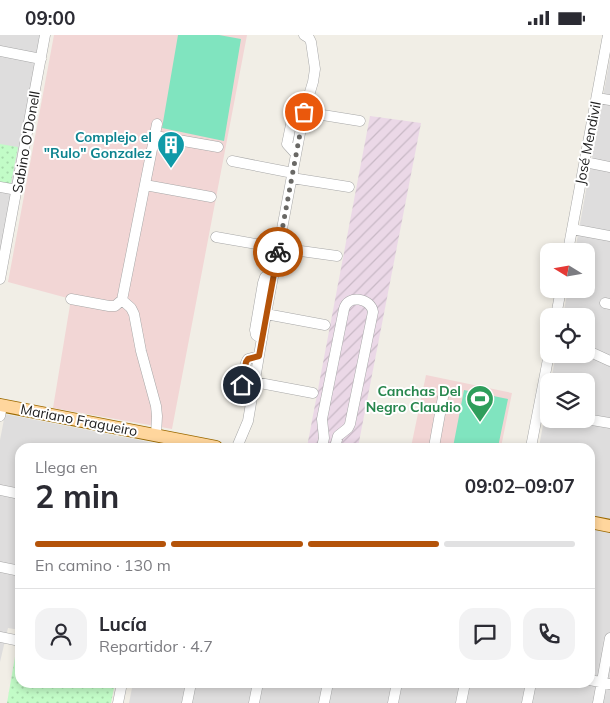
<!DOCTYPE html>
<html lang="es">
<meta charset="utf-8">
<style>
:root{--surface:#fff;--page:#f2f2f3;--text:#2b2b33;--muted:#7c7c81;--line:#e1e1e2;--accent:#b45309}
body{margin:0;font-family:Mulish,sans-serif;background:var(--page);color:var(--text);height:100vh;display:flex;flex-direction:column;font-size:19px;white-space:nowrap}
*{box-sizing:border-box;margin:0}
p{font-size:16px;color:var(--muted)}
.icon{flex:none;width:28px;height:28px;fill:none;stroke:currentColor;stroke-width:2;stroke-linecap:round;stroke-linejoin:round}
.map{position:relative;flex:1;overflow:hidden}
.sheet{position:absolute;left:15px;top:408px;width:580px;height:245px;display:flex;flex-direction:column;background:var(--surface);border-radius:15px;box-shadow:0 2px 8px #0003}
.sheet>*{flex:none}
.needle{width:32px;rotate:281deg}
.controls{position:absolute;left:540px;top:208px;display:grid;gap:10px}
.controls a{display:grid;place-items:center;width:55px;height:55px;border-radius:10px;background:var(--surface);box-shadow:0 2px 8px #0003;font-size:25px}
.pin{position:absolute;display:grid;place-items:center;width:42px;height:42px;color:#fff;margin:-21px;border:2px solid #fff;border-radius:50%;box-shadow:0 1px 5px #0007}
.courier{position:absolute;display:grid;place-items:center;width:50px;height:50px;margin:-25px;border:4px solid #b45309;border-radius:50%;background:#fff;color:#222;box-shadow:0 1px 6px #0007}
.summary em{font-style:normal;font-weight:700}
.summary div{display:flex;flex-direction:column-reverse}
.summary{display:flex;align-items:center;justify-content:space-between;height:85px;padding:0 20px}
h1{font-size:32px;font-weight:700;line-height:38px}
.bar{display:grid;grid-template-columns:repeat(4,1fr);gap:8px 5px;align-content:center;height:60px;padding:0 20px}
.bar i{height:6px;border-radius:4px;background:var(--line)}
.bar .active{background:var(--accent)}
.bar p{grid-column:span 4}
.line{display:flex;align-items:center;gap:12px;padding:0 20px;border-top:1px solid var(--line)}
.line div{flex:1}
.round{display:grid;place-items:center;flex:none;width:52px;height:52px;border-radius:15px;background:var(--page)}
.status{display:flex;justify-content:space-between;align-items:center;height:35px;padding:0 25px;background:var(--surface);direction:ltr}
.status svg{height:14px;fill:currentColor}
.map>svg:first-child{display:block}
.residential{fill:#dedddd}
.commercial{fill:#f2d6d5}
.industrial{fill:url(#industrial-furrows)}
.park{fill:url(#park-dots)}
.pitch{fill:#80e4bf}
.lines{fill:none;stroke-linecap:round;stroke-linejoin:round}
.minor-casing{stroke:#a7a7a7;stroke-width:11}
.major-casing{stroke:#9c6a00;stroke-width:14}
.minor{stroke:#fff;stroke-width:10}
.major{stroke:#ffd69d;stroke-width:12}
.done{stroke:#696865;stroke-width:5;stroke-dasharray:0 9}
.route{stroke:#b45309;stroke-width:6}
.labels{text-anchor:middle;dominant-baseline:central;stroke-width:4;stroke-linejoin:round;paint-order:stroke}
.culture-label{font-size:14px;font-weight:bold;fill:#0d838f;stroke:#fff;text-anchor:end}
.street-label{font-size:14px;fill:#202020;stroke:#fff}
.leisure-label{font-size:14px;font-weight:bold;fill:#27864d;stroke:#fff;text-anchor:end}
</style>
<div class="status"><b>09:00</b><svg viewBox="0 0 49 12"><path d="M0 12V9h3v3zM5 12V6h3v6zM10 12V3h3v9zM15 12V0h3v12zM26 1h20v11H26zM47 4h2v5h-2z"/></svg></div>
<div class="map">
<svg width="610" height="668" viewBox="0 0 610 668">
<defs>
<pattern id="industrial-furrows" width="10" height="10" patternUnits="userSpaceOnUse" patternTransform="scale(1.25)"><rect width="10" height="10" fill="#ebd8e7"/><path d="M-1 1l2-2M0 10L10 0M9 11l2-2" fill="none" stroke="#c9b9c6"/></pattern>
<pattern id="park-dots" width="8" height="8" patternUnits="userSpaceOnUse" patternTransform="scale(1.25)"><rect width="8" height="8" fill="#c2fcc7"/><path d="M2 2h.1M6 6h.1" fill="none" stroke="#a6d8ab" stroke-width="1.8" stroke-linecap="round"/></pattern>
</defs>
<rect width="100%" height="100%" fill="#f1eee6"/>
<path class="residential" d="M 0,0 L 42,0 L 0,220 Z
M 610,23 L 610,668 L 129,668 L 133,648 L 590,648 L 590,412 L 539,412 L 549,357 L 549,384 L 586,384 L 586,346 L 551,346 L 556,319 L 586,319 L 586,281 L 563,281 L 568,254 L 586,254 L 586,216 L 575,216 Z
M 5,379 L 174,412 L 20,412 L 20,595 L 8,593 L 0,627 L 0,405 Z"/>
<path class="commercial" d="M 54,0 L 247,0 L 172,394 L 53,373 L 71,264 L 8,247 Z
M 426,340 L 512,358 L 501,412 L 411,412 Z"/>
<path class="industrial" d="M 370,81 L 421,88 L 358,412 L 307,412 Z"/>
<path class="park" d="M 0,109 L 18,112 L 11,148 L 8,149 L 0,148 Z
M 17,610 L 20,611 L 20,648 L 115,648 L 111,668 L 7,668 Z"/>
<path class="pitch" d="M 178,0 L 219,0 L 241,4 L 224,106 L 162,93 Z
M 464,355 L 508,364 L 498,412 L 453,412 Z"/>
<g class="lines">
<defs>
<path id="minor" d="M 0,16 L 41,24
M 597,63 L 610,65
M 155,101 L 218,112
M 296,119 L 287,109 L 293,80 L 296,77 L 304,77 L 360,86
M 232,126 L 293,138
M 585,127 L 610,132
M 292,143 L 349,152
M 145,150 L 211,162
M 0,152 L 17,155
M 572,194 L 610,201
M 216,202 L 279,213 L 337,221
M 568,216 L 608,0
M 0,244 L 45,0
M 71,264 L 109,271 L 115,271 L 122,265 L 157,89
M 122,265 L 131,273 L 134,279 L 141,316 L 156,371 L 157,381 L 156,400
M 605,268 L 610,269
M 266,279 L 325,290
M 556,281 L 561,254
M 262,304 L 256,300 L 255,295 L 263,248 L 265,242 L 274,237
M 586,315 L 610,326
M 254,347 L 313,358
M 253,359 C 250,357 245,355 243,352 C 240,347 245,328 248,324 L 259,321
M 0,381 L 2,371
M 586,384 L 610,388
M 237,412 L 248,386 L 266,279 L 304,77 L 313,47 L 315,34 L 311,7 L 309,3 L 304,0
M 322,412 L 324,403 L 322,384 L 344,274 C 348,259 371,263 373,277 L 350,389 L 348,393 L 338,401 L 335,412
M 434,412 L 443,362
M 531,412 L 549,319
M 0,455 L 20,459
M 0,532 L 20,536
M 0,602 L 20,606
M 590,645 L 610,649
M 118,668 L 122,648
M 187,668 L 191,648
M 254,668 L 258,648
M 324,668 L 328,648
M 393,668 L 397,648
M 461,668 L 465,648
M 527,668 L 531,648
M 598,668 L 610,603"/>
<path id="major" d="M 0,370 L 216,412
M 590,487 L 610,491"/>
</defs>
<use href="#minor" class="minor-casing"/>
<use href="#major" class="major-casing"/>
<use href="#minor" class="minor"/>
<use href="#major" class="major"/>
</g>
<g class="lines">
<path class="done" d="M 278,217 L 304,77"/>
<path class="route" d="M 242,350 L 246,327 L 248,324 L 259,321 L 278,217"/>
</g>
<defs>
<symbol id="building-pin" viewBox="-11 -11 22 30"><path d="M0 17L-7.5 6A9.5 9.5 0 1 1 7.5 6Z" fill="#0f9aa8" stroke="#fff"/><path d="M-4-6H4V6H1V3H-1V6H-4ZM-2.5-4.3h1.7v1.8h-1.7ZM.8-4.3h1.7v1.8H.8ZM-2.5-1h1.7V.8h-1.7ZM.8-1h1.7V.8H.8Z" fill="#fff"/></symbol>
<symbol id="stadium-pin" viewBox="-11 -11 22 30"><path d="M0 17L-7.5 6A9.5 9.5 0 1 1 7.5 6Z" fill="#2e9e5b" stroke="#fff"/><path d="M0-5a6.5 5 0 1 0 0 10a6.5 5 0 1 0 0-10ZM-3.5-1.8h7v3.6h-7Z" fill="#fff"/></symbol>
</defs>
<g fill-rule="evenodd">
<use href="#building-pin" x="155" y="94" width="32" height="43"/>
<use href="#stadium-pin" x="464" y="348" width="32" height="43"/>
</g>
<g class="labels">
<g class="culture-label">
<text x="152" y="102">Complejo el<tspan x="152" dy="16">"Rulo" Gonzalez</tspan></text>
</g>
<g class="street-label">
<text transform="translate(26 107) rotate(-80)">Sabino O'Donell</text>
<text transform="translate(588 108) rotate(-79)">José Mendivil</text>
<text transform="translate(79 385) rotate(11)">Mariano Fragueiro</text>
</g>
<g class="leisure-label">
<text x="461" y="356">Canchas Del<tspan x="461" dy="16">Negro Claudio</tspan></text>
</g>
</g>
</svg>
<div class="controls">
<a><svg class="needle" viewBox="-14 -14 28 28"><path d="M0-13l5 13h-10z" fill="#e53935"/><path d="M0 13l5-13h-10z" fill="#7c7c81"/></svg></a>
<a><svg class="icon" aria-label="locate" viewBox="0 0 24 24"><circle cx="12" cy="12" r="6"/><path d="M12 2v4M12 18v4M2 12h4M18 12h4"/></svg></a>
<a><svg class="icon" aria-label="layers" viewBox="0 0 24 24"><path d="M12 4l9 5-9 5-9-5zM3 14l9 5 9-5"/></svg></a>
</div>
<div class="pin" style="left:304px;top:77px;background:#ea580c"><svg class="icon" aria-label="bag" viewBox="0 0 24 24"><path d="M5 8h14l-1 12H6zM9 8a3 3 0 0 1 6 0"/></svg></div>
<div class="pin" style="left:242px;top:350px;background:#1f2937"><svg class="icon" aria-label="home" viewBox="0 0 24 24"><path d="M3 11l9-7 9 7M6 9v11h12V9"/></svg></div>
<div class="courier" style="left:278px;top:217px"><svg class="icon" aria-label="bike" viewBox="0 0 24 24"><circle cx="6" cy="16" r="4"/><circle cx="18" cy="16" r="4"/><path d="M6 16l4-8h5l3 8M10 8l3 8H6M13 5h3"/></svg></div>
<section class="sheet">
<div class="summary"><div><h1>2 min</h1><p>Llega en</p></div><em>09:02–09:07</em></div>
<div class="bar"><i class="active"></i><i class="active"></i><i class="active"></i><i></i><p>En camino · 130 m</p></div>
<div class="line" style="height:90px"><a class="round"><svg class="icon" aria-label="person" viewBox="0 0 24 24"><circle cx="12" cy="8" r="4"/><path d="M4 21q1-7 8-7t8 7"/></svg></a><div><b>Lucía</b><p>Repartidor · 4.7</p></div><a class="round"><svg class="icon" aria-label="chat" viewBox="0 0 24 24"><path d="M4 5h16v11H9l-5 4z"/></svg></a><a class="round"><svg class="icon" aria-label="phone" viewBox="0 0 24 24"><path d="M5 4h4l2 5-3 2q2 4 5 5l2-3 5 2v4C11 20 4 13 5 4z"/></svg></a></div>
</section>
</div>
